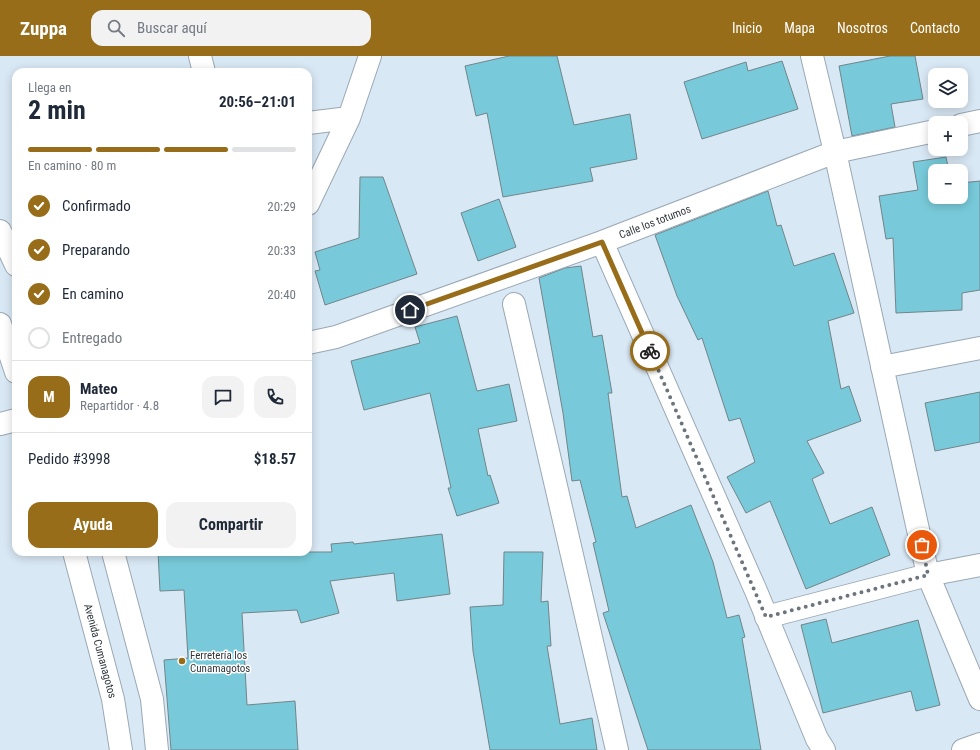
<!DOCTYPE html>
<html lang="es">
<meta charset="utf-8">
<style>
:root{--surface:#fff;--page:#f2f2f3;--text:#1f2937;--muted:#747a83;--line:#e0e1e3;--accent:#976d19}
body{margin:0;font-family:"Roboto Condensed",sans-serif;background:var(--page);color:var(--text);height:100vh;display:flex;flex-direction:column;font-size:15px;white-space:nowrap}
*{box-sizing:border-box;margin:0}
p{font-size:13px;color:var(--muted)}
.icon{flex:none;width:22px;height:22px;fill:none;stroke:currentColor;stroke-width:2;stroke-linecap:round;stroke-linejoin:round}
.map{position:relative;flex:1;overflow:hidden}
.side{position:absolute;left:12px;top:12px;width:300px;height:488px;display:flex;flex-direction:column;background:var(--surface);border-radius:12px;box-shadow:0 2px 10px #0003}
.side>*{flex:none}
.tools{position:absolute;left:928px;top:12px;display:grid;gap:8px}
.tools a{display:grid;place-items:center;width:40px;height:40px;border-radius:8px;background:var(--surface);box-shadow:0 2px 10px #0003;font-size:20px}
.pin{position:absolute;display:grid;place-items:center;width:34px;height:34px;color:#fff;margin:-17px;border:2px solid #fff;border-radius:50%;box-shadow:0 1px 4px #0007}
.courier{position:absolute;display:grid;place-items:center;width:40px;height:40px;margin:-20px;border:3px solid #976d19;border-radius:50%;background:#fff;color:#222;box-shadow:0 1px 5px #0007}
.summary em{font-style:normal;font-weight:700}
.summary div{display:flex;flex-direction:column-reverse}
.summary{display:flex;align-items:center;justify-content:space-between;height:68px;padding:0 16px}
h1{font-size:26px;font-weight:700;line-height:30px}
.bar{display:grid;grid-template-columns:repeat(4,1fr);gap:6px 4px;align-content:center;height:48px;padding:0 16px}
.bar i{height:5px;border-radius:3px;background:var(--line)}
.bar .current{background:var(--accent)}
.bar p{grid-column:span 4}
.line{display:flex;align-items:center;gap:10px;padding:0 16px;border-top:1px solid var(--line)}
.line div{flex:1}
.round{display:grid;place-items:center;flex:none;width:42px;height:42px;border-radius:12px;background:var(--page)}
ol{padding:0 16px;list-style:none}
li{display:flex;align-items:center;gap:12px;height:44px}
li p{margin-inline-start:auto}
li .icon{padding:4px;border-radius:50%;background:var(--accent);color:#fff;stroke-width:4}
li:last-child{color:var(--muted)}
li i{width:22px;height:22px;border:2px solid var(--line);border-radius:50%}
.action{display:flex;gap:8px;margin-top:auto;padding:8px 16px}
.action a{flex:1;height:46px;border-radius:12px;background:var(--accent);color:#fff;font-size:16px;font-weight:700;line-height:46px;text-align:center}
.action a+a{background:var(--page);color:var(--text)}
header{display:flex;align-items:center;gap:24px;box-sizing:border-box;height:56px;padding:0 20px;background:var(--accent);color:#fff}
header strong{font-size:19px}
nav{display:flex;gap:22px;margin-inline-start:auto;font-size:14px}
.search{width:280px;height:36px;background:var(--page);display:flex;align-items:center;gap:10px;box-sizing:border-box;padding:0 14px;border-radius:12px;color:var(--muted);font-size:15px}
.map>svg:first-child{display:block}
.building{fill:#78cada;stroke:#718589}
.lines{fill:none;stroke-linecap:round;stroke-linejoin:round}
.minor-casing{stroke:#9aa8b4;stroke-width:24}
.tertiary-casing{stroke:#9aa8b4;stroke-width:24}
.minor{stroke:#fff;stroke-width:22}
.tertiary{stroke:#fff;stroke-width:22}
.done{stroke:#6c757d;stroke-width:4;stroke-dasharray:0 7.2}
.route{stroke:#976d19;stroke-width:5}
.poi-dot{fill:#976d19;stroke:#fff;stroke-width:1.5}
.labels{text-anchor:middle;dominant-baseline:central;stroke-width:3;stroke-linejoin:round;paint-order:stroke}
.street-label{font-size:11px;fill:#31373c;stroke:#fff}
.poi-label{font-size:11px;fill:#31373c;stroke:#fff;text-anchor:start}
</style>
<header>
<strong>Zuppa</strong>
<div class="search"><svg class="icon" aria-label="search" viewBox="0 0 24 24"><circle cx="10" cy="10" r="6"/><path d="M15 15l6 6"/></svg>Buscar aquí</div>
<nav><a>Inicio</a><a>Mapa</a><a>Nosotros</a><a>Contacto</a></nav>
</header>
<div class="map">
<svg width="980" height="694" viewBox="0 0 980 694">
<rect width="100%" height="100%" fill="#d9e8f5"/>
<path class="building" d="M 509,0 L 557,0 L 574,69 L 630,58 L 637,103 L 590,112 L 593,125 L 503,141 L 487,57 L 476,60 L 465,10 Z
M 890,0 L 915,0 L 923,43 L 891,48 L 895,71 L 852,80 L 839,10 Z
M 782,5 L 798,53 L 702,83 L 684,26 L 746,6 L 748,15 Z
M 946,101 L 949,115 L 935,115 L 935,141 L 961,141 L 961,127 L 980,125 L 980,234 L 962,237 L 962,254 L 896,257 L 893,182 L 886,183 L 879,140 L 918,134 L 913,106 Z
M 360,121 L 383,121 L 417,218 L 325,249 L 315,215 L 320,214 L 315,196 L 359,182 Z
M 768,135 L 777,170 L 781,169 L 794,210 L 834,197 L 854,257 L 828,265 L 841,333 L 849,330 L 861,365 L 807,385 L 824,417 L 812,423 L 830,468 L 872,451 L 890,499 L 806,533 L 770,445 L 746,457 L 727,421 L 755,406 L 740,362 L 729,365 L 702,282 L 698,284 L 677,240 L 655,179 Z
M 499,143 L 516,191 L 478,205 L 461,157 Z
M 581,210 L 593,281 L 602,279 L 612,337 L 608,337 L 622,441 L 627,440 L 636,472 L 691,449 L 713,506 L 727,562 L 739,559 L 745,581 L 742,582 L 761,694 L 648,694 L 603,557 L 609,555 L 593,487 L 596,486 L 580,424 L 572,425 L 563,357 L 539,222 L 565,212 Z
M 457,260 L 477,335 L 509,328 L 517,365 L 478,373 L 488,420 L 490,419 L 499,447 L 457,460 L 448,432 L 451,432 L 430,337 L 364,354 L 351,305 L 420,287 L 415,271 Z
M 980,336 L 980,386 L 935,395 L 925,347 Z
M 442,478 L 450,538 L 397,545 L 394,517 L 330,525 L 339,557 L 301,567 L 297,554 L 242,557 L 247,649 L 295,645 L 298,694 L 171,694 L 164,604 L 188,602 L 184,534 L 160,535 L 158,496 L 332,496 L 331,488 L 353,486 L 354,488 Z
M 504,496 L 543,496 L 541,546 L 548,545 L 551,590 L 547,590 L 560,668 L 592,662 L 597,694 L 490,694 L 473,595 L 470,551 L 503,549 Z
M 826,563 L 832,587 L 918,564 L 940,649 L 916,655 L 911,635 L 823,657 L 801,569 Z"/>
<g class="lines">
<defs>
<path id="minor" d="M 200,0 L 204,16
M 812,0 L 835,96 L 928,519 L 980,643
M 308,67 L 349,62
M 961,69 L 980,65
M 308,148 L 349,62 L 370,0
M 602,186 L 756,535 L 817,683 L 824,694
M 514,248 L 617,694
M 308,287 L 336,281 L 602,186 L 835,96 L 935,75
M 882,311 L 980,292
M 0,368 L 16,364
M 766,561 L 928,519 L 980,509
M 963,694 L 980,688"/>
<path id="tertiary" d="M 0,175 L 16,209
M 0,268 L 16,316
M 74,496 L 113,643 L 121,694
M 113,496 L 152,643 L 157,694"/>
</defs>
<use href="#minor" class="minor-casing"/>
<use href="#tertiary" class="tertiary-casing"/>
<use href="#minor" class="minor"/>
<use href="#tertiary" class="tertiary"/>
</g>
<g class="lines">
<path class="done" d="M 650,295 L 766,561 L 928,519 L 922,489"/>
<path class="route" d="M 410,254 L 602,186 L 650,295"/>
</g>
<circle class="poi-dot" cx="182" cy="605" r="4"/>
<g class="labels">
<g class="street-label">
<text transform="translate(655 166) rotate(-21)">Calle los totumos</text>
<text transform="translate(100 595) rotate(75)">Avenida Cumanagotos</text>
</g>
<g class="poi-label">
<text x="190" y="599">Ferretería los<tspan x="190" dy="13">Cunamagotos</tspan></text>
</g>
</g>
</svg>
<div class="tools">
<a><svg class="icon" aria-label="layers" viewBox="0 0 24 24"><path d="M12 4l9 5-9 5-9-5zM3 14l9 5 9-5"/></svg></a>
<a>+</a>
<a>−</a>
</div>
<div class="pin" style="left:922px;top:489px;background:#ea580c"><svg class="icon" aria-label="bag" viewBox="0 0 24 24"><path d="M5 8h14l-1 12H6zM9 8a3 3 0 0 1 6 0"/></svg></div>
<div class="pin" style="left:410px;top:254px;background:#1f2937"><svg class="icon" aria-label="home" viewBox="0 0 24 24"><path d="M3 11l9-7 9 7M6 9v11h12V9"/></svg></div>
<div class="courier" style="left:650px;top:295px"><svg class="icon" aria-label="bike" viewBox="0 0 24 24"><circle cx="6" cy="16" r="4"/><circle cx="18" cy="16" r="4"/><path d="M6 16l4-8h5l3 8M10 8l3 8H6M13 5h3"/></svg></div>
<section class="side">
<div class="summary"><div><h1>2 min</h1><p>Llega en</p></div><em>20:56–21:01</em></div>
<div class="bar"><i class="current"></i><i class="current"></i><i class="current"></i><i></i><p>En camino · 80 m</p></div>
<ol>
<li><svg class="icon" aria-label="check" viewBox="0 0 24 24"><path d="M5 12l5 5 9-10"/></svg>Confirmado<p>20:29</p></li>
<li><svg class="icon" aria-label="check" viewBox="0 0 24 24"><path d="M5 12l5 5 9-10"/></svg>Preparando<p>20:33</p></li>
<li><svg class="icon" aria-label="check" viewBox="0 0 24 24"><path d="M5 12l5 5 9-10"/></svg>En camino<p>20:40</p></li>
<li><i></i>Entregado</li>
</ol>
<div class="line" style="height:72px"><b class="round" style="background:var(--accent);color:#fff">M</b><div><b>Mateo</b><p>Repartidor · 4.8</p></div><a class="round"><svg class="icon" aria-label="chat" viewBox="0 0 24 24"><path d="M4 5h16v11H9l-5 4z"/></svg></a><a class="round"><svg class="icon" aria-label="phone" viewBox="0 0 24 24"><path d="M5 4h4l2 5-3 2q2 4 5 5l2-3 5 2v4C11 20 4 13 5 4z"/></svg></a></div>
<div class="line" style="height:52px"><div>Pedido #3998</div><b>$18.57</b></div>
<div class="action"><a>Ayuda</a><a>Compartir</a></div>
</section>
</div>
